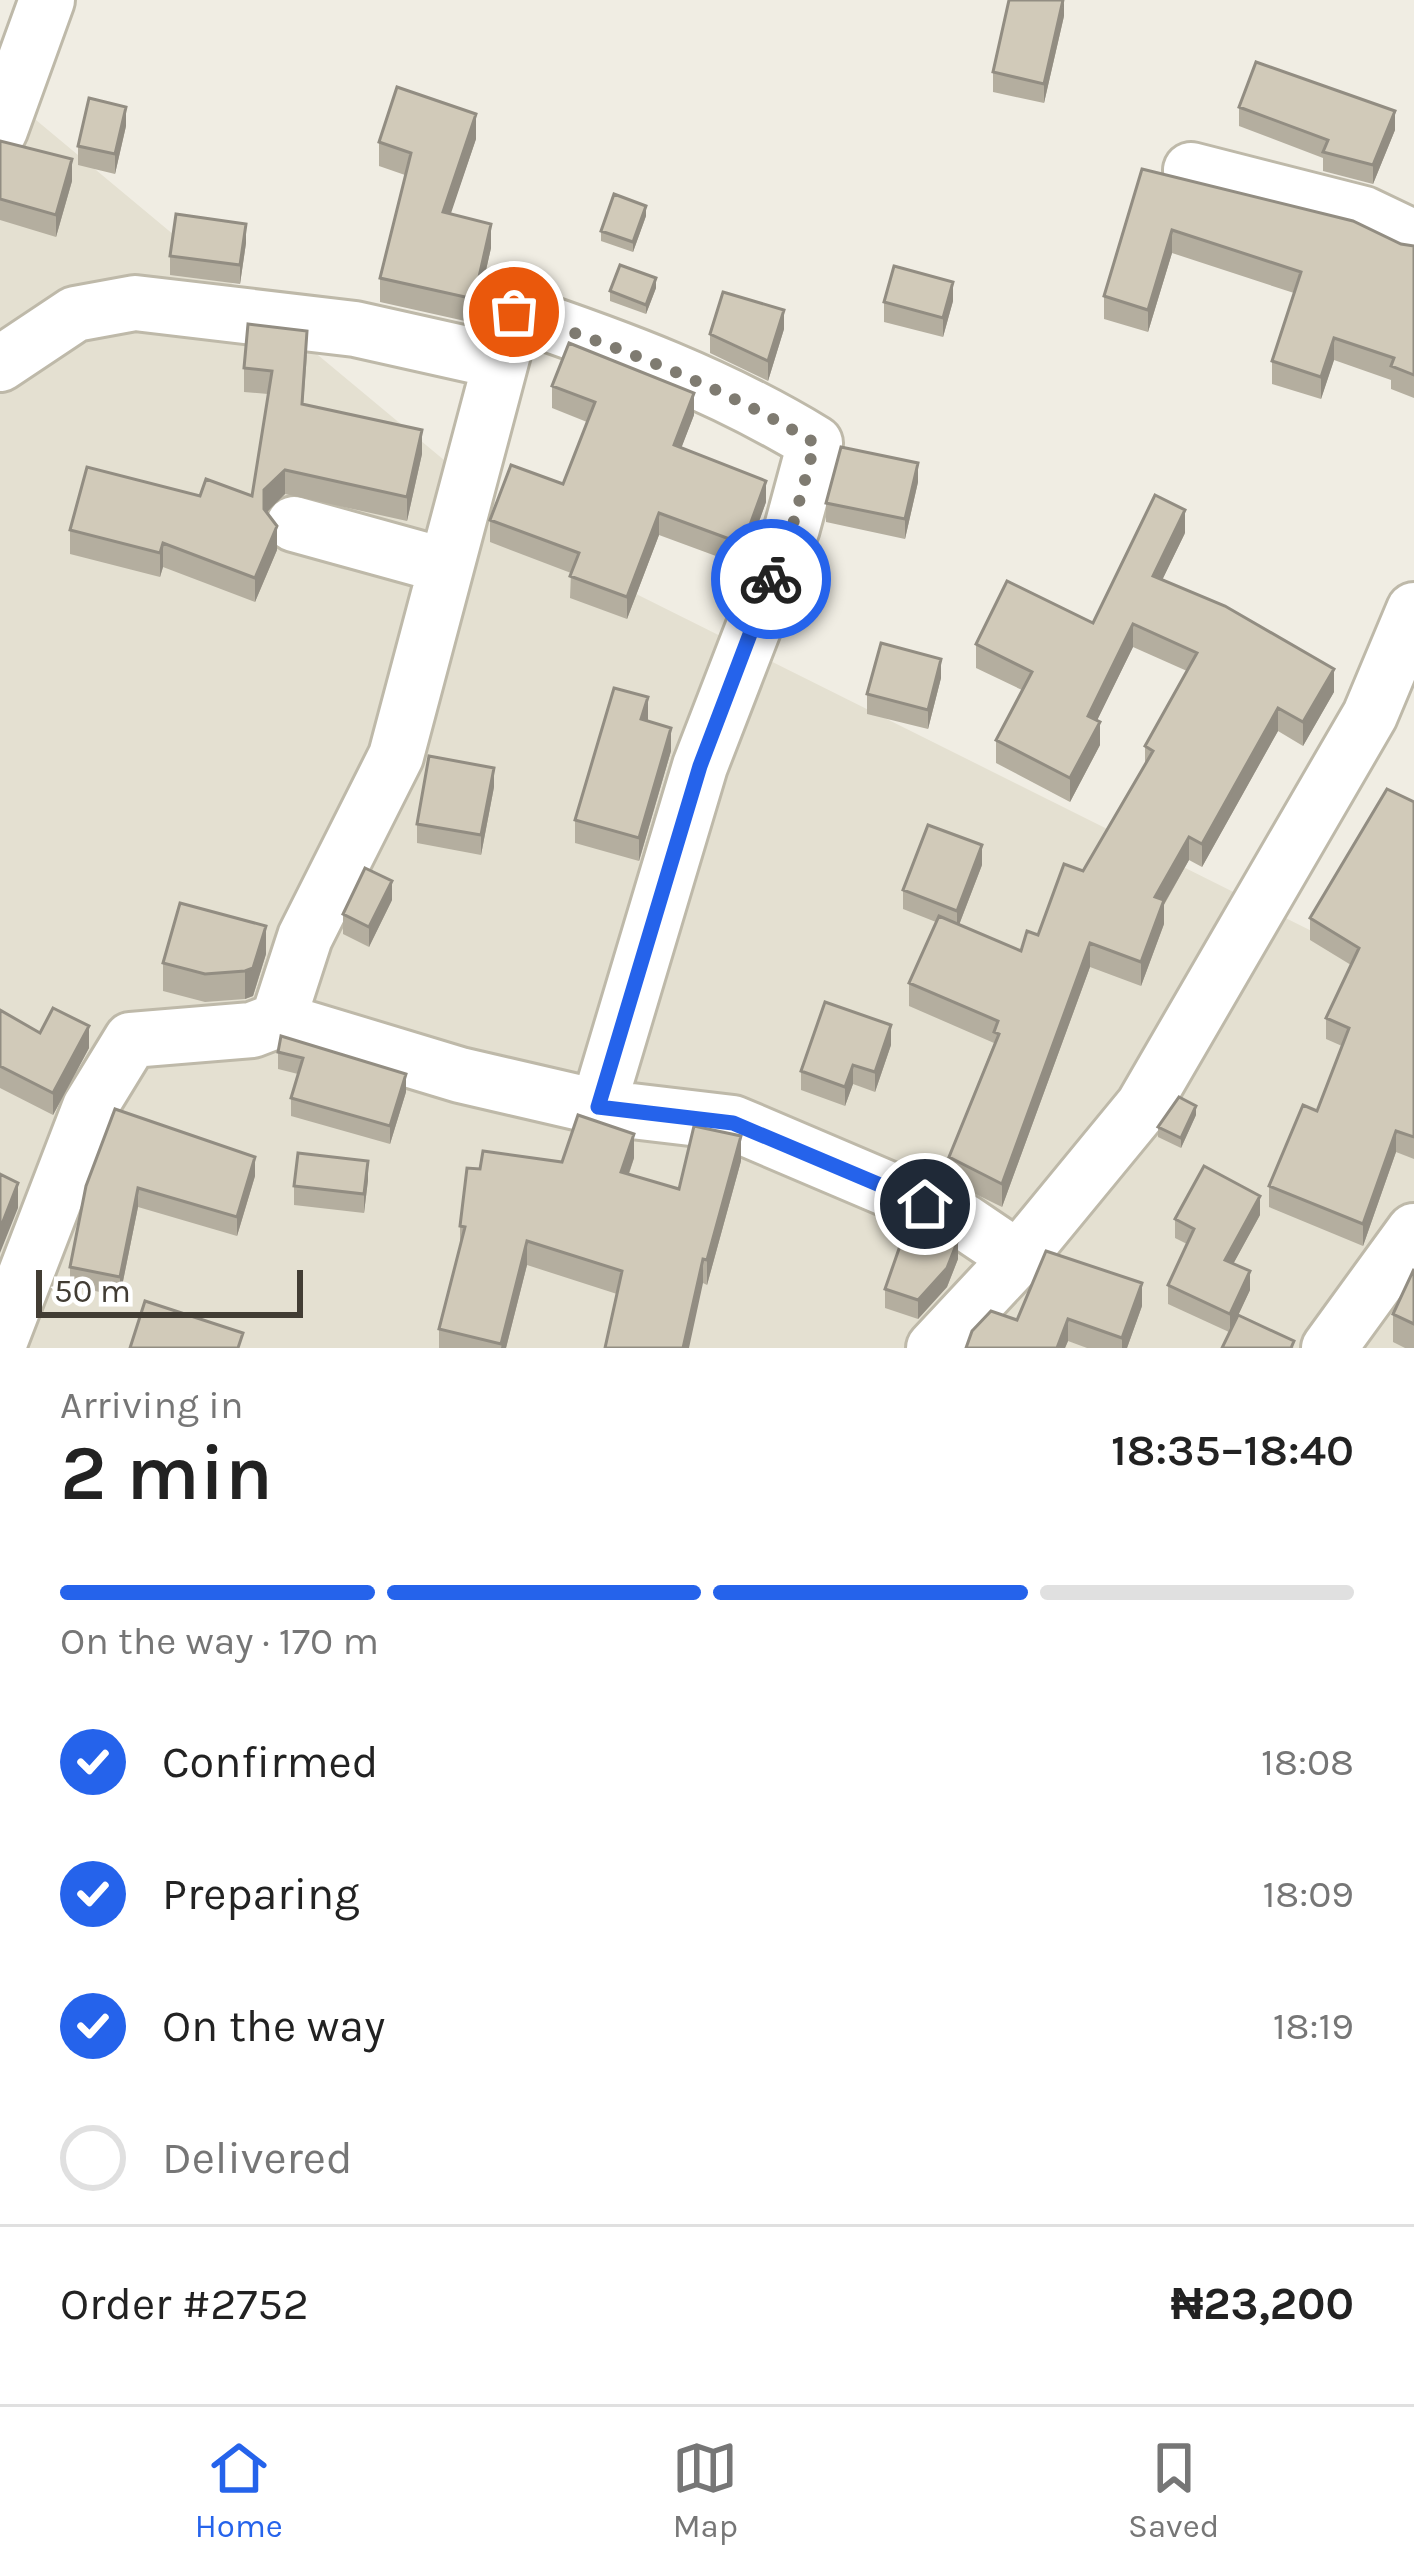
<!DOCTYPE html>
<meta charset="utf-8">
<style>
:root{--surface:#fff;--page:#f2f2f2;--text:#222;--muted:#767676;--line:#e0e0e0;--accent:#2563eb}
body{margin:0;font-family:Karla,sans-serif;background:var(--page);color:var(--text);height:100vh;display:flex;flex-direction:column;font-size:45px;white-space:nowrap}
*{box-sizing:border-box;margin:0}
p{font-size:39px;color:var(--muted)}
.icon{flex:none;width:66px;height:66px;fill:none;stroke:currentColor;stroke-width:2;stroke-linecap:round;stroke-linejoin:round}
.map{position:relative;height:1348px;overflow:hidden}
.panel{display:flex;flex-direction:column;background:var(--surface);flex:1}
.panel>*{flex:none}
.scale{position:absolute;left:36px;bottom:30px;width:267px;box-sizing:border-box;padding-left:12px;border:6px solid #423d34;border-top:0;font-size:33px;line-height:42px;white-space:nowrap;color:#423d34;-webkit-text-stroke:9px #fff;paint-order:stroke}
.pin{position:absolute;display:grid;place-items:center;width:102px;height:102px;color:#fff;margin:-51px;border:6px solid #fff;border-radius:50%;box-shadow:0 3px 12px #0007}
.courier{position:absolute;display:grid;place-items:center;width:120px;height:120px;margin:-60px;border:9px solid #2563eb;border-radius:50%;background:#fff;color:#222;box-shadow:0 3px 15px #0007}
.overview em{font-style:normal;font-weight:600}
.overview div{display:flex;flex-direction:column-reverse}
.overview{display:flex;align-items:center;justify-content:space-between;height:204px;padding:0 60px}
h1{font-size:78px;font-weight:600;line-height:90px}
.bar{display:grid;grid-template-columns:repeat(4,1fr);gap:18px 12px;align-content:center;height:144px;padding:0 60px}
.bar i{height:15px;border-radius:9px;background:var(--line)}
.bar .current{background:var(--accent)}
.bar p{grid-column:span 4}
.line{display:flex;align-items:center;gap:30px;padding:0 60px;border-top:3px solid var(--line)}
.line div{flex:1}
ol{padding:0 60px;list-style:none}
li{display:flex;align-items:center;gap:36px;height:132px}
li p{margin-inline-start:auto}
li .icon{padding:12px;border-radius:50%;background:var(--accent);color:#fff;stroke-width:4}
li:last-child{color:var(--muted)}
li i{width:66px;height:66px;border:6px solid var(--line);border-radius:50%}
.tabs{display:flex;justify-content:space-around;align-items:center;height:168px;border-top:3px solid var(--line);background:var(--surface);font-size:33px;color:var(--muted)}
.tabs a{display:grid;justify-items:center;gap:6px}
.tabs .current{color:var(--accent)}
.map>svg:first-child{display:block}
.residential{fill:#e4e0d1}
.lines{fill:none;stroke-linecap:round;stroke-linejoin:round}
.minor-casing{stroke:#beb9a9;stroke-width:60}
.minor{stroke:#fff;stroke-width:54}
.wall{fill:#b4ae9f}
.shaded-wall{fill:#928d82}
.building{fill:#d1cab9;stroke:#928d82;stroke-width:3}
.done{stroke:#7f7b71;stroke-width:12;stroke-dasharray:0 21.6}
.route{stroke:#2563eb;stroke-width:15}
</style>
<div class="map">
<svg width="1414" height="1348" viewBox="0 0 1414 1348">
<rect width="100%" height="100%" fill="#f0ede3"/>
<path class="residential" d="M 0,90 L 558,555 L 1414,982 L 1414,1348 L 0,1348 Z"/>
<g class="lines">
<defs>
<path id="minor" d="M 0,130 L 47,0
M 1191,170 L 1364,214 L 1414,238
M 0,364 L 75,314 L 135,303 L 355,329 L 498,361
M 294,524 L 446,566
M 278,1020 L 305,937 L 396,756 L 514,312 C 618,347 720,385 815,443 L 792,528 L 700,766 L 598,1107
M 0,1341 L 90,1107 L 131,1040 L 252,1030 L 278,1020 L 460,1075 L 598,1107 L 733,1123 L 963,1221 L 1018,1258
M 934,1348 L 1018,1258 L 1143,1106 L 1370,715 L 1414,610
M 1329,1348 L 1414,1231"/>
</defs>
<use href="#minor" class="minor-casing"/>
<use href="#minor" class="minor"/>
</g>
<path class="wall" d="M 1064,16 L 1044,103 L 993,92 L 993,72 Z
M 1239,107 L 1395,130 L 1373,184 L 1323,171 L 1323,158 L 1239,126 Z
M 126,126 L 115,174 L 78,165 L 78,146 Z
M 476,139 L 450,214 L 491,248 L 474,323 L 380,302 L 380,278 L 405,175 L 379,166 L 379,142 Z
M 0,141 L 72,181 L 56,237 L 0,220 Z
M 1142,169 L 1401,244 L 1414,246 L 1414,398 L 1391,389 L 1391,380 L 1334,360 L 1321,399 L 1272,384 L 1272,361 L 1294,293 L 1172,253 L 1148,332 L 1104,319 L 1104,296 Z
M 646,216 L 633,252 L 601,241 L 601,231 Z
M 246,243 L 240,284 L 170,275 L 170,256 Z
M 656,288 L 646,314 L 610,301 L 610,291 Z
M 953,301 L 943,337 L 884,322 L 884,302 Z
M 784,329 L 768,381 L 710,353 L 710,334 Z
M 307,355 L 303,405 L 422,454 L 407,521 L 285,494 L 267,512 L 277,550 L 255,602 L 163,567 L 160,577 L 70,554 L 70,530 L 200,496 L 252,496 L 268,394 L 244,392 L 244,368 Z
M 552,386 L 694,415 L 681,448 L 766,502 L 743,566 L 659,535 L 627,619 L 570,598 L 571,573 L 490,542 L 490,520 L 563,484 L 587,422 L 552,408 Z
M 918,482 L 905,539 L 826,522 L 826,503 Z
M 1185,533 L 1162,580 L 1334,692 L 1303,746 L 1278,731 L 1202,867 L 1189,860 L 1164,905 L 1164,924 L 1141,986 L 1090,967 L 1002,1207 L 949,1181 L 949,1157 L 994,1043 L 909,1006 L 909,983 L 936,922 L 903,909 L 903,890 L 982,865 L 959,925 L 1021,951 L 1038,935 L 1083,871 L 1145,764 L 1145,746 L 1187,671 L 1133,647 L 1097,720 L 1100,745 L 1070,802 L 996,763 L 996,740 L 1022,690 L 976,668 L 976,644 L 1093,623 Z
M 941,678 L 928,729 L 867,714 L 867,694 Z
M 647,721 L 671,751 L 639,861 L 575,843 L 575,820 Z
M 494,787 L 481,855 L 417,843 L 417,824 Z
M 1414,802 L 1414,1159 L 1396,1152 L 1363,1246 L 1269,1207 L 1269,1186 L 1317,1111 L 1342,1046 L 1326,1039 L 1326,1018 L 1351,965 L 1310,940 L 1310,918 Z
M 392,900 L 369,947 L 343,934 L 343,914 Z
M 266,954 L 253,996 L 245,999 L 205,1002 L 163,991 L 163,963 Z
M 0,1010 L 40,1033 L 89,1048 L 53,1115 L 0,1088 Z
M 281,1036 L 406,1092 L 390,1144 L 291,1116 L 291,1098 L 298,1074 L 278,1069 L 278,1052 Z
M 891,1045 L 875,1092 L 853,1084 L 845,1106 L 801,1090 L 801,1071 Z
M 1196,1115 L 1181,1148 L 1158,1137 L 1158,1127 Z
M 634,1158 L 629,1174 L 679,1189 L 741,1161 L 707,1285 L 703,1283 L 617,1294 L 527,1265 L 506,1348 L 439,1348 L 439,1329 L 460,1247 L 460,1226 L 480,1169 Z
M 255,1176 L 237,1236 L 138,1207 L 120,1296 L 70,1286 L 70,1267 L 86,1186 Z
M 368,1180 L 364,1213 L 294,1205 L 294,1186 Z
M 1260,1215 L 1233,1264 L 1250,1290 L 1238,1315 L 1294,1348 L 1229,1332 L 1168,1304 L 1168,1285 L 1187,1244 L 1175,1238 L 1175,1219 Z
M 958,1259 L 947,1287 L 918,1319 L 885,1308 L 885,1289 Z
M 1414,1269 L 1414,1348 L 1405,1348 L 1393,1342 L 1393,1314 Z
M 1142,1306 L 1127,1348 L 1087,1348 L 1068,1341 L 1065,1348 L 966,1348 L 1017,1320 Z"/>
<path class="shaded-wall" d="M 1064,0 L 1064,16 L 1044,103 L 1044,84 Z
M 126,107 L 126,126 L 115,174 L 115,154 Z
M 1395,111 L 1395,130 L 1373,184 L 1373,165 Z
M 476,114 L 476,139 L 443,237 L 443,212 Z
M 72,159 L 72,181 L 56,237 L 56,215 Z
M 646,206 L 646,216 L 633,252 L 633,242 Z
M 246,224 L 246,243 L 240,284 L 240,265 Z
M 491,224 L 491,248 L 474,323 L 474,299 Z
M 1172,230 L 1172,253 L 1148,332 L 1148,310 Z
M 656,278 L 656,288 L 646,314 L 646,305 Z
M 953,282 L 953,301 L 943,337 L 943,318 Z
M 784,310 L 784,329 L 768,381 L 768,361 Z
M 1334,338 L 1334,360 L 1321,399 L 1321,377 Z
M 694,393 L 694,415 L 674,467 L 674,445 Z
M 422,430 L 422,454 L 407,521 L 407,497 Z
M 918,463 L 918,482 L 905,539 L 905,519 Z
M 285,470 L 285,494 L 264,515 L 264,490 Z
M 766,481 L 766,502 L 743,566 L 743,544 Z
M 1185,510 L 1185,533 L 1153,599 L 1153,576 Z
M 659,513 L 659,535 L 627,619 L 627,597 Z
M 277,526 L 277,550 L 255,602 L 255,578 Z
M 163,543 L 163,567 L 160,577 L 160,553 Z
M 1133,624 L 1133,647 L 1088,739 L 1088,716 Z
M 941,659 L 941,678 L 928,729 L 928,710 Z
M 1334,669 L 1334,692 L 1303,746 L 1303,722 Z
M 648,697 L 648,720 L 641,719 Z
M 1278,708 L 1278,731 L 1202,867 L 1202,844 Z
M 1100,722 L 1100,745 L 1070,802 L 1070,778 Z
M 671,728 L 671,751 L 639,861 L 639,838 Z
M 494,768 L 494,787 L 481,855 L 481,835 Z
M 1189,837 L 1189,860 L 1164,904 L 1164,924 L 1141,986 L 1141,962 L 1155,897 Z
M 982,845 L 982,865 L 957,930 L 957,911 Z
M 392,881 L 392,900 L 369,947 L 369,927 Z
M 266,926 L 266,954 L 253,996 L 245,999 L 245,971 Z
M 1090,943 L 1090,967 L 1002,1207 L 1002,1184 Z
M 891,1025 L 891,1045 L 875,1092 L 875,1072 Z
M 89,1026 L 89,1048 L 53,1115 L 53,1093 Z
M 853,1065 L 853,1084 L 845,1106 L 845,1087 Z
M 406,1074 L 406,1092 L 390,1144 L 390,1126 Z
M 1196,1106 L 1196,1115 L 1181,1148 L 1181,1138 Z
M 1396,1131 L 1396,1152 L 1363,1246 L 1363,1224 Z
M 634,1134 L 634,1158 L 621,1196 L 621,1172 Z
M 741,1136 L 741,1161 L 707,1285 L 707,1260 Z
M 255,1157 L 255,1176 L 237,1236 L 237,1217 Z
M 368,1161 L 368,1180 L 364,1213 L 364,1194 Z
M 18,1183 L 18,1208 L 0,1253 L 0,1229 Z
M 138,1188 L 138,1207 L 120,1296 L 120,1277 Z
M 1260,1196 L 1260,1215 L 1225,1279 L 1225,1260 Z
M 958,1240 L 958,1259 L 947,1287 L 918,1319 L 918,1300 Z
M 527,1241 L 527,1265 L 506,1348 L 501,1348 Z
M 703,1259 L 703,1283 L 689,1348 L 683,1348 Z
M 1250,1271 L 1250,1290 L 1230,1333 L 1230,1314 Z
M 1142,1283 L 1142,1306 L 1127,1348 L 1122,1348 L 1122,1338 Z
M 1068,1319 L 1068,1341 L 1065,1348 L 1057,1348 Z"/>
<path class="building" d="M 1009,0 L 1063,0 L 1044,84 L 993,72 Z
M 1256,62 L 1395,111 L 1373,165 L 1323,152 L 1328,140 L 1239,107 Z
M 397,87 L 476,114 L 443,212 L 491,224 L 474,299 L 380,278 L 411,153 L 379,142 Z
M 89,98 L 126,107 L 115,154 L 78,146 Z
M 0,141 L 72,159 L 56,215 L 0,199 Z
M 1142,169 L 1353,221 L 1401,244 L 1414,246 L 1414,375 L 1391,366 L 1394,358 L 1334,338 L 1321,377 L 1272,361 L 1301,272 L 1172,230 L 1148,310 L 1104,296 Z
M 614,194 L 646,206 L 633,242 L 601,231 Z
M 176,214 L 246,224 L 240,265 L 170,256 Z
M 620,265 L 656,278 L 646,305 L 610,291 Z
M 894,266 L 953,282 L 943,318 L 884,302 Z
M 723,292 L 784,310 L 768,361 L 710,334 Z
M 248,324 L 307,331 L 302,404 L 422,430 L 407,497 L 285,470 L 264,490 L 264,509 L 277,526 L 255,578 L 163,543 L 160,553 L 70,530 L 87,467 L 200,496 L 206,479 L 252,496 L 272,371 L 244,368 Z
M 569,343 L 694,393 L 674,445 L 766,481 L 743,544 L 659,513 L 627,597 L 570,576 L 579,553 L 490,520 L 511,465 L 563,484 L 595,402 L 552,386 Z
M 841,447 L 918,463 L 905,519 L 826,503 Z
M 1155,495 L 1185,510 L 1153,576 L 1225,606 L 1334,669 L 1303,722 L 1278,708 L 1202,844 L 1189,837 L 1155,897 L 1164,900 L 1141,962 L 1090,943 L 1002,1184 L 949,1157 L 999,1034 L 994,1032 L 998,1021 L 909,983 L 939,916 L 1021,951 L 1027,931 L 1038,935 L 1064,864 L 1083,871 L 1153,751 L 1145,746 L 1197,653 L 1133,624 L 1088,716 L 1100,722 L 1070,778 L 996,740 L 1032,672 L 976,644 L 1007,581 L 1093,623 Z
M 881,643 L 941,659 L 928,710 L 867,694 Z
M 614,688 L 648,697 L 641,719 L 671,728 L 639,838 L 575,820 Z
M 429,756 L 494,768 L 481,835 L 417,824 Z
M 1387,789 L 1414,802 L 1414,1137 L 1396,1131 L 1363,1224 L 1269,1186 L 1303,1105 L 1317,1111 L 1349,1028 L 1326,1018 L 1359,948 L 1310,918 Z
M 928,825 L 982,845 L 957,911 L 903,890 Z
M 365,868 L 392,881 L 369,927 L 343,914 Z
M 180,903 L 266,926 L 253,968 L 245,971 L 205,974 L 163,963 Z
M 825,1002 L 891,1025 L 875,1072 L 853,1065 L 845,1087 L 801,1071 Z
M 53,1008 L 89,1026 L 53,1093 L 0,1066 L 0,1010 L 40,1033 Z
M 281,1036 L 406,1074 L 390,1126 L 291,1098 L 303,1058 L 278,1052 Z
M 1179,1097 L 1196,1106 L 1181,1138 L 1158,1127 Z
M 115,1109 L 255,1157 L 237,1217 L 138,1188 L 120,1277 L 70,1267 L 86,1186 Z
M 578,1115 L 634,1134 L 621,1172 L 679,1189 L 694,1126 L 741,1136 L 707,1260 L 703,1259 L 683,1348 L 605,1348 L 622,1271 L 527,1241 L 501,1344 L 439,1329 L 465,1227 L 460,1226 L 467,1168 L 480,1169 L 483,1151 L 562,1162 Z
M 298,1153 L 368,1161 L 364,1194 L 294,1186 Z
M 1204,1166 L 1260,1196 L 1225,1260 L 1250,1271 L 1230,1314 L 1168,1285 L 1194,1229 L 1175,1219 Z
M 0,1174 L 18,1183 L 0,1229 Z
M 908,1223 L 958,1240 L 947,1268 L 918,1300 L 885,1289 Z
M 1046,1251 L 1142,1283 L 1122,1338 L 1068,1319 L 1057,1348 L 966,1348 L 972,1331 L 991,1311 L 1017,1320 Z
M 1414,1269 L 1414,1324 L 1393,1314 Z
M 145,1301 L 243,1333 L 238,1348 L 130,1348 Z
M 1238,1315 L 1294,1341 L 1291,1348 L 1222,1348 Z"/>
<g class="lines">
<path class="done" d="M 514,312 C 618,347 720,385 815,443 L 792,528 L 771,579"/>
<path class="route" d="M 771,579 L 700,766 L 598,1107 L 733,1123 L 925,1204"/>
</g>
</svg>
<div class="scale">50 m</div>
<div class="pin" style="left:514px;top:312px;background:#ea580c"><svg class="icon" aria-label="bag" viewBox="0 0 24 24"><path d="M5 8h14l-1 12H6zM9 8a3 3 0 0 1 6 0"/></svg></div>
<div class="pin" style="left:925px;top:1204px;background:#1f2937"><svg class="icon" aria-label="home" viewBox="0 0 24 24"><path d="M3 11l9-7 9 7M6 9v11h12V9"/></svg></div>
<div class="courier" style="left:771px;top:579px"><svg class="icon" aria-label="bike" viewBox="0 0 24 24"><circle cx="6" cy="16" r="4"/><circle cx="18" cy="16" r="4"/><path d="M6 16l4-8h5l3 8M10 8l3 8H6M13 5h3"/></svg></div>
</div>
<section class="panel">
<div class="overview"><div><h1>2 min</h1><p>Arriving in</p></div><em>18:35–18:40</em></div>
<div class="bar"><i class="current"></i><i class="current"></i><i class="current"></i><i></i><p>On the way · 170 m</p></div>
<ol>
<li><svg class="icon" aria-label="check" viewBox="0 0 24 24"><path d="M5 12l5 5 9-10"/></svg>Confirmed<p>18:08</p></li>
<li><svg class="icon" aria-label="check" viewBox="0 0 24 24"><path d="M5 12l5 5 9-10"/></svg>Preparing<p>18:09</p></li>
<li><svg class="icon" aria-label="check" viewBox="0 0 24 24"><path d="M5 12l5 5 9-10"/></svg>On the way<p>18:19</p></li>
<li><i></i>Delivered</li>
</ol>
<div class="line" style="height:156px"><div>Order #2752</div><b>₦23,200</b></div>
</section>
<nav class="tabs">
<a class="current"><svg class="icon" aria-label="home" viewBox="0 0 24 24"><path d="M3 11l9-7 9 7M6 9v11h12V9"/></svg>Home</a>
<a><svg class="icon" aria-label="map" viewBox="0 0 24 24"><path d="M3 6l6-2 6 2 6-2v14l-6 2-6-2-6 2zM9 4v14M15 6v14"/></svg>Map</a>
<a><svg class="icon" aria-label="saved" viewBox="0 0 24 24"><path d="M7 4h10v16l-5-4-5 4z"/></svg>Saved</a>
</nav>
